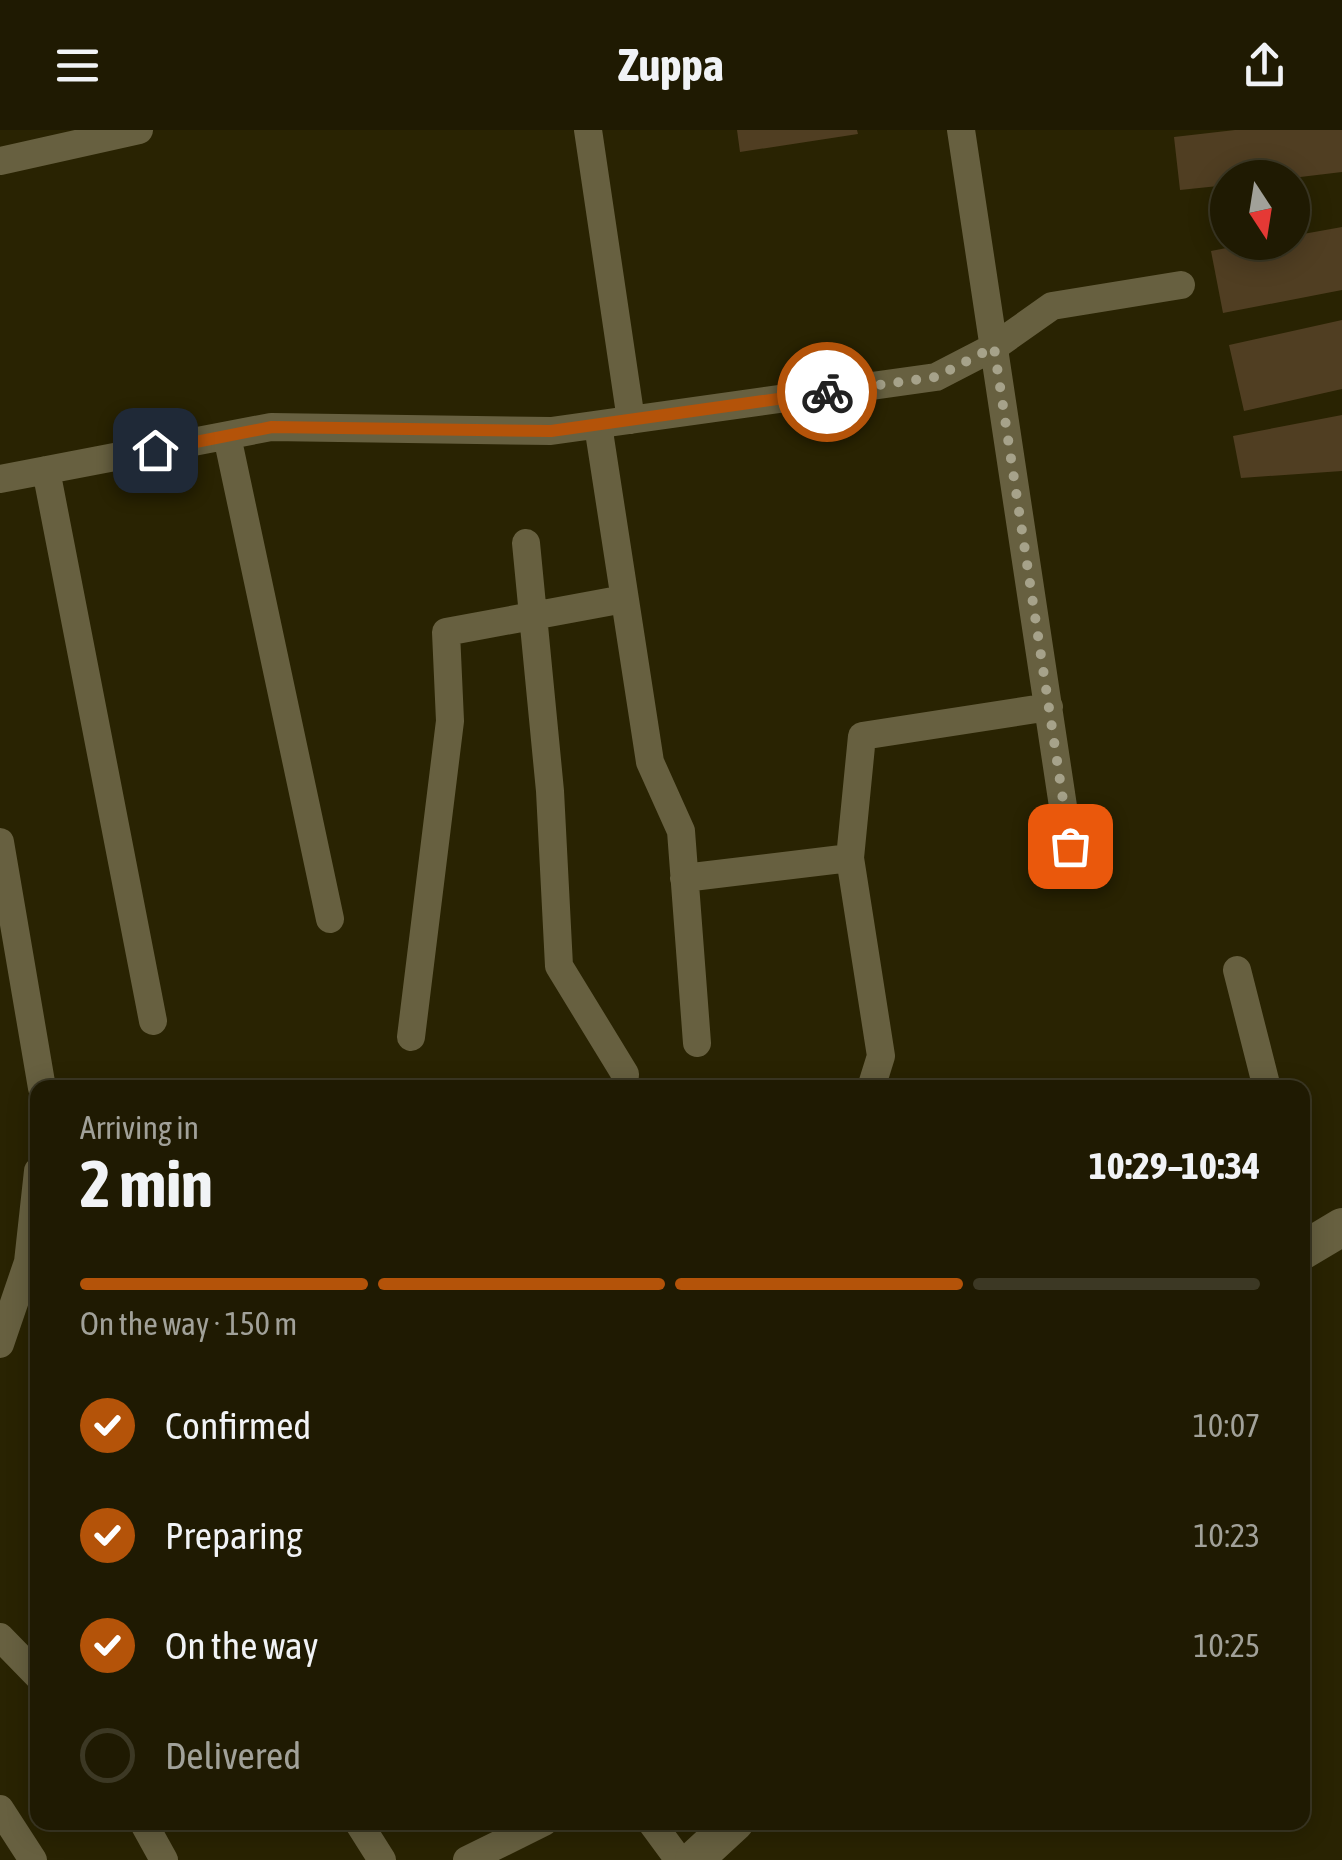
<!DOCTYPE html>
<meta charset="utf-8">
<style>
:root{--surface:#1f1a02;--page:#27230c;--text:#f1f3f6;--muted:#a1a199;--line:#3c3824;--accent:#b45309}
body{margin:0;font-family:"Asap Condensed",sans-serif;background:var(--page);color:var(--text);height:100vh;display:flex;flex-direction:column;font-size:38px;white-space:nowrap}
*{box-sizing:border-box;margin:0}
p{font-size:32px;color:var(--muted)}
.icon{flex:none;width:55px;height:55px;fill:none;stroke:currentColor;stroke-width:2;stroke-linecap:round;stroke-linejoin:round}
.map{position:relative;flex:1;overflow:hidden}
.sheet{position:absolute;left:30px;top:950px;width:1280px;height:750px;display:flex;flex-direction:column;background:var(--surface);border-radius:20px;box-shadow:0 5px 25px #0003,0 0 0 2px var(--line)}
.sheet>*{flex:none}
.needle{width:65px;rotate:168deg}
.buttons{position:absolute;left:1210px;top:30px;display:grid;gap:20px}
.buttons a{display:grid;place-items:center;width:100px;height:100px;border-radius:50%;background:var(--surface);box-shadow:0 5px 25px #0003,0 0 0 2px var(--line);font-size:50px}
.pin{position:absolute;display:grid;place-items:center;width:85px;height:85px;color:#fff;margin:-42px;border-radius:20px;box-shadow:0 5px 15px #0006}
.courier{position:absolute;display:grid;place-items:center;width:100px;height:100px;margin:-50px;border:8px solid #b45309;border-radius:50%;background:#fff;color:#222;box-shadow:0 2px 12px #0007}
.summary em{font-style:normal;font-weight:700}
.summary div{display:flex;flex-direction:column-reverse}
.summary{display:flex;align-items:center;justify-content:space-between;height:170px;padding:0 50px}
h1{font-size:65px;font-weight:700;line-height:75px}
.bar{display:grid;grid-template-columns:repeat(4,1fr);gap:15px 10px;align-content:center;height:120px;padding:0 50px}
.bar i{height:12px;border-radius:8px;background:var(--line)}
.bar .active{background:var(--accent)}
.bar p{grid-column:span 4}
ol{padding:0 50px;list-style:none}
li{display:flex;align-items:center;gap:30px;height:110px}
li p{margin-inline-start:auto}
li .icon{padding:10px;border-radius:50%;background:var(--accent);color:#fff;stroke-width:4}
li:last-child{color:var(--muted)}
li i{width:55px;height:55px;border:5px solid var(--line);border-radius:50%}
header{display:flex;justify-content:space-between;align-items:center;height:130px;padding:0 50px;background:var(--surface);font-size:45px;font-weight:700}
.map>svg:first-child{display:block}
.building{fill:#503e22}
.lines{fill:none;stroke-linecap:round;stroke-linejoin:round}
.street{stroke:#676040;stroke-width:28}
.secondary{stroke:#676040;stroke-width:38}
.done{stroke:#a6a28a;stroke-width:10;stroke-dasharray:0 18}
.route{stroke:#b45309;stroke-width:12}
</style>
<header><svg class="icon" aria-label="menu" viewBox="0 0 24 24"><path d="M4 6h16M4 12h16M4 18h16"/></svg>Zuppa<svg class="icon" aria-label="share" viewBox="0 0 24 24"><path d="M12 15V3M7 8l5-5 5 5M5 13v7h14v-7"/></svg></header>
<div class="map">
<svg width="1342" height="1730" viewBox="0 0 1342 1730">
<rect width="100%" height="100%" fill="#292302"/>
<path class="building" d="M 737,0 L 857,0 L 858,4 L 740,22 Z
M 1235,0 L 1342,0 L 1342,42 L 1292,48 L 1228,48 L 1228,55 L 1180,60 L 1174,7 Z
M 1342,97 L 1342,160 L 1223,183 L 1211,121 L 1257,112 L 1292,112 L 1292,106 Z
M 1342,190 L 1342,259 L 1244,281 L 1229,215 Z
M 1342,285 L 1342,341 L 1241,348 L 1233,306 Z"/>
<g class="lines">
<path class="street" d="M 588,0 L 631,290
M 961,0 L 1069,716
M 0,31 L 139,0
M 598,295 L 650,632 L 681,701 L 697,913
M 227,306 L 330,789
M 46,340 L 153,891
M 0,349 L 271,297 L 551,301 L 936,247 L 994,217 L 1052,176 L 1181,155
M 526,413 L 550,661 L 559,836 L 625,944 L 624,958
M 0,712 L 42,958
M 684,748 L 850,728
M 1237,840 L 1267,958
M 411,907 L 450,591 L 446,502 L 624,469
M 871,958 L 881,926 L 850,728 L 862,606 L 1049,577
M 0,1214 L 28,1132 L 38,1041
M 0,1507 L 38,1546
M 0,1679 L 33,1730
M 143,1692 L 164,1730
M 358,1692 L 382,1730
M 651,1692 L 679,1730
M 467,1730 L 544,1692"/>
<path class="secondary" d="M 1302,1121 L 1342,1097
M 694,1730 L 735,1692"/>
</g>
<g class="lines">
<path class="done" d="M 827,262 L 936,247 L 994,217 L 1070,716"/>
<path class="route" d="M 155,320 L 272,297 L 551,301 L 827,262"/>
</g>
</svg>
<div class="buttons">
<a><svg class="needle" viewBox="-14 -14 28 28"><path d="M0-13l5 13h-10z" fill="#e53935"/><path d="M0 13l5-13h-10z" fill="#a1a199"/></svg></a>
</div>
<div class="pin" style="left:1070px;top:716px;background:#ea580c"><svg class="icon" aria-label="bag" viewBox="0 0 24 24"><path d="M5 8h14l-1 12H6zM9 8a3 3 0 0 1 6 0"/></svg></div>
<div class="pin" style="left:155px;top:320px;background:#1f2937"><svg class="icon" aria-label="home" viewBox="0 0 24 24"><path d="M3 11l9-7 9 7M6 9v11h12V9"/></svg></div>
<div class="courier" style="left:827px;top:262px"><svg class="icon" aria-label="bike" viewBox="0 0 24 24"><circle cx="6" cy="16" r="4"/><circle cx="18" cy="16" r="4"/><path d="M6 16l4-8h5l3 8M10 8l3 8H6M13 5h3"/></svg></div>
<section class="sheet">
<div class="summary"><div><h1>2 min</h1><p>Arriving in</p></div><em>10:29–10:34</em></div>
<div class="bar"><i class="active"></i><i class="active"></i><i class="active"></i><i></i><p>On the way · 150 m</p></div>
<ol>
<li><svg class="icon" aria-label="check" viewBox="0 0 24 24"><path d="M5 12l5 5 9-10"/></svg>Confirmed<p>10:07</p></li>
<li><svg class="icon" aria-label="check" viewBox="0 0 24 24"><path d="M5 12l5 5 9-10"/></svg>Preparing<p>10:23</p></li>
<li><svg class="icon" aria-label="check" viewBox="0 0 24 24"><path d="M5 12l5 5 9-10"/></svg>On the way<p>10:25</p></li>
<li><i></i>Delivered</li>
</ol>
</section>
</div>
